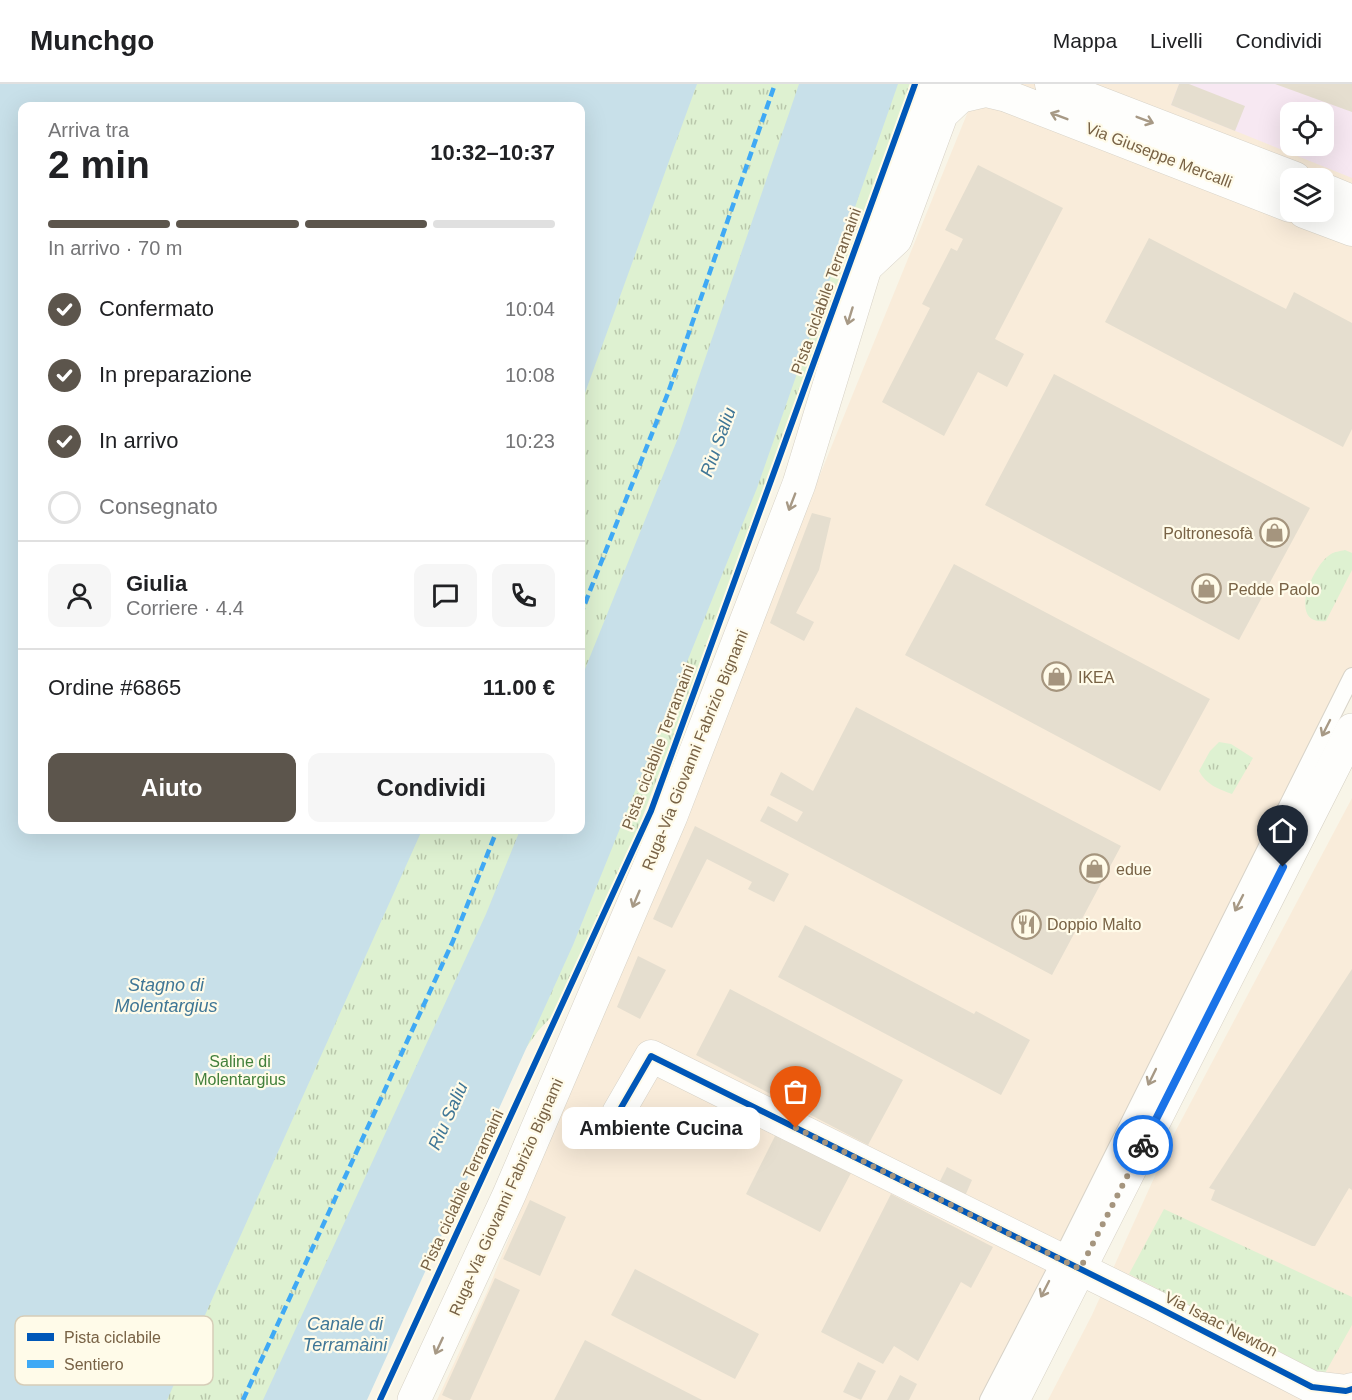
<!DOCTYPE html>
<html lang="it">
<meta charset="utf-8">
<style>
:root{--surface:#fff;--page:#f6f6f6;--text:#202124;--muted:#757577;--line:#e0e0e0;--accent:#5c554c}
body{margin:0;font-family:Helvetica,sans-serif;background:var(--page);color:var(--text);height:100vh;display:flex;flex-direction:column;font-size:22px;white-space:nowrap}
*{box-sizing:border-box;margin:0}
p{font-size:20px;color:var(--muted)}
.icon{flex:none;width:33px;height:33px;fill:none;stroke:currentColor;stroke-width:2;stroke-linecap:round;stroke-linejoin:round}
.map{position:relative;flex:1;overflow:hidden}
.sheet{position:absolute;left:18px;top:18px;width:567px;height:732px;display:flex;flex-direction:column;background:var(--surface);border-radius:12px;box-shadow:0 6px 24px #0002}
.sheet>*{flex:none}
.fabs{position:absolute;left:1280px;top:18px;display:grid;gap:12px}
.fabs a{display:grid;place-items:center;width:54px;height:54px;border-radius:12px;background:var(--surface);box-shadow:0 6px 24px #0002;font-size:30px}
.pin{position:absolute;display:grid;place-items:center;width:51px;height:51px;color:#fff;margin:-62px -26px;border-radius:50% 50% 50% 0;rotate:-45deg;box-shadow:0 0 6px #0007}
.pin .icon{rotate:45deg}
.courier{position:absolute;display:grid;place-items:center;width:60px;height:60px;margin:-30px;border:4px solid #1a73e8;border-radius:50%;background:#fff;color:#222;box-shadow:0 2px 8px #0007}
.bubble{position:absolute;height:42px;border-radius:12px;background:var(--surface);box-shadow:0 6px 24px #0002;font-size:20px;font-weight:600;line-height:42px;text-align:center}
.head em{font-style:normal;font-weight:600}
.head div{display:flex;flex-direction:column-reverse}
.head{display:flex;align-items:center;justify-content:space-between;height:102px;padding:0 30px}
h1{font-size:39px;font-weight:600;line-height:45px}
.bar{display:grid;grid-template-columns:repeat(4,1fr);gap:9px 6px;align-content:center;height:72px;padding:0 30px}
.bar i{height:8px;border-radius:4px;background:var(--line)}
.bar .on{background:var(--accent)}
.bar p{grid-column:span 4}
.line{display:flex;align-items:center;gap:15px;padding:0 30px;border-top:2px solid var(--line)}
.line div{flex:1}
.round{display:grid;place-items:center;flex:none;width:63px;height:63px;border-radius:12px;background:var(--page)}
ol{padding:0 30px;list-style:none}
li{display:flex;align-items:center;gap:18px;height:66px}
li p{margin-inline-start:auto}
li .icon{padding:6px;border-radius:50%;background:var(--accent);color:#fff;stroke-width:4}
li:last-child{color:var(--muted)}
li i{width:33px;height:33px;border:3px solid var(--line);border-radius:50%}
.primary-button{display:flex;gap:12px;margin-top:auto;padding:12px 30px}
.primary-button a{flex:1;height:69px;border-radius:12px;background:var(--accent);color:#fff;font-size:24px;font-weight:600;line-height:69px;text-align:center}
.primary-button a+a{background:var(--page);color:var(--text)}
header{display:flex;align-items:center;gap:36px;box-sizing:border-box;height:84px;padding:0 30px;background:var(--surface);border-bottom:2px solid var(--line)}
header strong{font-size:28px}
nav{display:flex;gap:33px;margin-inline-start:auto;font-size:21px}
.map>svg:first-child{display:block}
.commercial{fill:#f9ecda;fill-rule:evenodd}
.education{fill:#f7e8f2;fill-rule:evenodd}
.grass{fill:url(#grass-tufts);fill-rule:evenodd}
.water{fill:#c8e0e9}
.building{fill:#e5decf}
.lines{fill:none;stroke-linecap:round;stroke-linejoin:round}
.lane-casing{stroke:#d7d2c7;stroke-width:18}
.street-casing{stroke:#d7d2c7;stroke-width:33}
.secondary-casing{stroke:#d7d2c6;stroke-width:34}
.lane{stroke:#fefefc;stroke-width:16}
.street{stroke:#fefefc;stroke-width:32}
.secondary{stroke:#fefefc;stroke-width:33}
.quiet{stroke:#3fa9f5;stroke-width:4.5;stroke-dasharray:9 4.5;stroke-linecap:butt}
.cycleway-casing{stroke:#fffbe9;stroke-width:10}
.cycleway{stroke:#0057b8;stroke-width:6}
.oneway{stroke:#a79985}
.done{stroke:#a5957e;stroke-width:6;stroke-dasharray:0 10.8}
.route{stroke:#1a73e8;stroke-width:8}
.labels{text-anchor:middle;dominant-baseline:central;stroke-width:4.5;stroke-linejoin:round;paint-order:stroke}
.street-label{font-size:16px;fill:#786245;stroke:#fffbe9}
.poi-label{font-size:16px;fill:#786245;stroke:#fffbe9;text-anchor:start}
.park-label{font-size:16px;fill:#42803b;stroke:#fffbe9}
.water-label{font-size:18px;font-style:italic;fill:#3f7696;stroke:#fffbe9}
.key{fill:#fffbe9;stroke:#d6cdb8;stroke-width:1.5}
.key-label{font-size:16px;fill:#786245}
</style>
<header>
<strong>Munchgo</strong>
<nav><a>Mappa</a><a>Livelli</a><a>Condividi</a></nav>
</header>
<div class="map">
<svg width="1352" height="1316" viewBox="0 0 1352 1316">
<defs>
<pattern id="grass-tufts" width="24" height="20" patternUnits="userSpaceOnUse" patternTransform="scale(1.5)"><rect width="24" height="20" fill="#def1d1"/><path d="M3 7l-1-3M5 7V3M7 7l1-3M15 17l-1-3M17 17v-4M19 17l1-3" fill="none" stroke="#b9c7ab"/></pattern>
</defs>
<rect width="100%" height="100%" fill="#f8f5e8"/>
<path class="commercial" d="M 977,0 L 1352,0 L 1352,601 L 982,1316 L 437,1316 L 487,1208 L 969,25 ZM 1290,28 L 1323,28 L 1323,62 L 1290,62 ZM 1290,94 L 1323,94 L 1323,128 L 1290,128 Z
M 1352,714 L 1352,1316 L 1048,1316 L 1092,1231 L 1174,1050 Z"/>
<path class="education" d="M 1179,0 L 1352,0 L 1352,94 L 1171,21 ZM 1290,28 L 1323,28 L 1323,62 L 1290,62 Z"/>
<path class="grass" d="M 0,0 L 911,0 L 904,28 L 842,217 L 765,422 L 656,697 L 590,873 L 565,918 L 538,947 L 504,995 L 349,1316 L 0,1316 ZM 22,22 L 580,22 L 580,746 L 22,746 Z
M 1345,466 L 1352,469 L 1352,486 L 1326,537 C 1286,542 1313,480 1331,470 C 1334,468 1340,467 1345,466 Z
M 1219,658 L 1231,660 L 1253,674 L 1232,710 C 1219,705 1206,701 1199,687 L 1210,667 Z
M 1164,1125 L 1352,1213 L 1352,1241 L 1324,1291 L 1129,1190 Z"/>
<path class="water" d="M 0,0 L 697,0 L 581,320 L 580,22 L 22,22 L 22,746 L 422,746 L 167,1316 L 0,1316 Z
M 799,0 L 898,0 L 757,404 L 573,861 L 367,1316 L 263,1316 L 486,830 L 520,746 L 580,746 L 581,595 L 678,354 Z"/>
<path class="building" d="M 1179,0 L 1189,0 L 1245,22 L 1235,47 L 1171,21 Z
M 1275,0 L 1352,0 L 1352,28 Z
M 978,81 L 1063,124 L 995,255 L 1024,270 L 1007,303 L 978,288 L 944,352 L 882,318 L 930,224 L 922,220 L 951,164 L 957,167 L 963,155 L 945,146 Z
M 1149,154 L 1286,225 L 1294,208 L 1352,239 L 1352,345 L 1343,363 L 1105,238 Z
M 1054,290 L 1310,424 L 1239,556 L 985,421 Z
M 812,429 L 831,434 L 819,486 L 796,529 L 814,538 L 804,557 L 770,539 Z
M 954,480 L 1210,615 L 1160,707 L 905,571 Z
M 856,623 L 1121,762 L 1052,891 L 760,737 L 768,722 L 797,738 L 803,728 L 770,711 L 781,688 L 813,707 Z
M 695,742 L 789,790 L 774,818 L 748,805 L 752,798 L 707,775 L 672,844 L 653,835 Z
M 805,841 L 974,930 L 976,927 L 1030,956 L 1001,1011 L 778,893 Z
M 638,872 L 666,886 L 640,935 L 617,923 Z
M 1352,885 L 1352,1106 L 1349,1104 L 1315,1162 L 1312,1162 L 1211,1116 L 1215,1106 L 1209,1104 Z
M 730,905 L 903,996 L 868,1061 L 696,971 Z
M 776,1050 L 851,1089 L 820,1148 L 746,1110 Z
M 947,1083 L 972,1096 L 965,1112 L 939,1099 Z
M 891,1110 L 993,1163 L 971,1204 L 961,1198 L 918,1277 L 894,1262 L 883,1280 L 821,1248 Z
M 530,1116 L 566,1133 L 540,1192 L 503,1175 Z
M 635,1185 L 759,1250 L 735,1295 L 611,1231 Z
M 495,1194 L 520,1206 L 470,1316 L 453,1316 L 442,1311 Z
M 585,1256 L 702,1316 L 554,1316 Z
M 858,1278 L 876,1287 L 861,1316 L 843,1308 Z
M 900,1291 L 917,1300 L 909,1316 L 887,1316 Z"/>
<g class="lines">
<defs>
<path id="lane" d="M 988,1316 L 1061,1175 L 1352,592"/>
<path id="street" d="M 1051,0 L 1295,94
M 1323,105 L 1352,117
M 1304,128 L 1352,146
M 865,184 L 896,155 L 942,30 L 960,13 L 986,7 L 1007,12 L 1290,122
M 618,1029 L 651,972 L 1155,1222 L 1312,1303 L 1346,1307 L 1352,1305"/>
<path id="secondary" d="M 414,1316 L 509,1111 L 671,732 L 799,400 L 865,184 L 935,0
M 1013,1316 L 1352,646"/>
</defs>
<use href="#lane" class="lane-casing"/>
<use href="#street" class="street-casing"/>
<use href="#secondary" class="secondary-casing"/>
<use href="#lane" class="lane"/>
<use href="#street" class="street"/>
<use href="#secondary" class="secondary"/>
<path class="quiet" d="M 580,532 L 668,309 L 775,0
M 243,1316 L 453,857 L 497,746"/>
<defs>
<path id="cycleway" d="M 618,1029 L 651,972 L 1155,1222 L 1312,1303 L 1346,1307 L 1352,1305
M 380,1316 L 651,727 L 915,0"/>
</defs>
<use href="#cycleway" class="cycleway-casing"/>
<use href="#cycleway" class="cycleway"/>
</g>
<defs><path id="oneway-shaft" d="M-6 0H5M1.5-3L5.5 0L1.5 3" fill="none" stroke-width="1.6" stroke-linecap="round" stroke-linejoin="round" transform="scale(1.5)"/></defs>
<g class="oneway">
<use href="#oneway-shaft" transform="translate(1059 32) rotate(-159)"/>
<use href="#oneway-shaft" transform="translate(1145 36) rotate(21)"/>
<use href="#oneway-shaft" transform="translate(850 232) rotate(107)"/>
<use href="#oneway-shaft" transform="translate(792 418) rotate(111)"/>
<use href="#oneway-shaft" transform="translate(1326 644) rotate(117)"/>
<use href="#oneway-shaft" transform="translate(636 815) rotate(113)"/>
<use href="#oneway-shaft" transform="translate(1239 819) rotate(117)"/>
<use href="#oneway-shaft" transform="translate(1152 993) rotate(116)"/>
<use href="#oneway-shaft" transform="translate(1045 1205) rotate(117)"/>
<use href="#oneway-shaft" transform="translate(439 1262) rotate(115)"/>
</g>
<g class="lines">
<path class="done" d="M 796,1044 L 1080,1185 L 1143,1061"/>
<path class="route" d="M 1143,1061 L 1283,783"/>
</g>
<defs>
<symbol id="shop-ring" viewBox="-11 -11 22 22"><circle r="9.5" fill="#fffbe9" stroke="#a5957e" stroke-width="1.5"/><path d="M-5-2.5h2.3a2.7 3.5 0 0 1 5.4 0H5L5.5 6h-11ZM-1.5-2.5h3a1.5 2.3 0 0 0-3 0Z" fill="#a5957e"/></symbol>
<symbol id="restaurant-ring" viewBox="-11 -11 22 22"><circle r="9.5" fill="#fffbe9" stroke="#a5957e" stroke-width="1.5"/><path d="M-5-6h1v4h1v-4h1v4h1v-4h1v5L-1.5 .5V6h-2V.5L-5-1ZM5-6V6H3V1.5H1.5Q1.5-4 5-6Z" fill="#a5957e"/></symbol>
</defs>
<g fill-rule="evenodd">
<use href="#shop-ring" x="1258" y="432" width="33" height="33"/>
<use href="#shop-ring" x="1190" y="488" width="33" height="33"/>
<use href="#shop-ring" x="1040" y="576" width="33" height="33"/>
<use href="#shop-ring" x="1078" y="768" width="33" height="33"/>
<use href="#restaurant-ring" x="1010" y="824" width="33" height="33"/>
</g>
<g class="labels">
<g class="street-label">
<text transform="translate(1159 71) rotate(21)">Via Giuseppe Mercalli</text>
<text transform="translate(826 207) rotate(-70)">Pista ciclabile Terramaini</text>
<text transform="translate(658 663) rotate(-69)">Pista ciclabile Terramaini</text>
<text transform="translate(695 666) rotate(-68)">Ruga-Via Giovanni Fabrizio Bignami</text>
<text transform="translate(462 1106) rotate(-65)">Pista ciclabile Terramaini</text>
<text transform="translate(506 1113) rotate(-66)">Ruga-Via Giovanni Fabrizio Bignami</text>
<text transform="translate(1221 1240) rotate(27)">Via Isaac Newton</text>
</g>
<g class="poi-label">
<text x="1253" y="449" text-anchor="end">Poltronesofà</text>
<text x="1228" y="505">Pedde Paolo</text>
<text x="1078" y="593">IKEA</text>
<text x="1116" y="785">edue</text>
<text x="1047" y="840">Doppio Malto</text>
</g>
<g class="park-label">
<text x="240" y="977">Saline di<tspan x="240" dy="18">Molentargius</tspan></text>
</g>
<g class="water-label">
<text transform="translate(718 358) rotate(-70)">Riu Saliu</text>
<text x="166" y="901">Stagno di<tspan x="166" dy="21">Molentargius</tspan></text>
<text transform="translate(448 1032) rotate(-66)">Riu Saliu</text>
<text x="345" y="1240">Canale di<tspan x="345" dy="21">Terramàini</tspan></text>
</g>
</g>
<rect x="15" y="1232" width="198" height="69" rx="9" class="key"/>
<rect x="27" y="1249" width="27" height="8" fill="#0057b8"/>
<rect x="27" y="1276" width="27" height="8" fill="#3fa9f5"/>
<g class="key-label">
<text x="64" y="1259">Pista ciclabile</text>
<text x="64" y="1286">Sentiero</text>
</g>
</svg>
<div class="fabs">
<a><svg class="icon" aria-label="locate" viewBox="0 0 24 24"><circle cx="12" cy="12" r="6"/><path d="M12 2v4M12 18v4M2 12h4M18 12h4"/></svg></a>
<a><svg class="icon" aria-label="layers" viewBox="0 0 24 24"><path d="M12 4l9 5-9 5-9-5zM3 14l9 5 9-5"/></svg></a>
</div>
<div class="pin" style="left:796px;top:1044px;background:#ea580c"><svg class="icon" aria-label="bag" viewBox="0 0 24 24"><path d="M5 8h14l-1 12H6zM9 8a3 3 0 0 1 6 0"/></svg></div>
<div class="pin" style="left:1283px;top:783px;background:#1f2937"><svg class="icon" aria-label="home" viewBox="0 0 24 24"><path d="M3 11l9-7 9 7M6 9v11h12V9"/></svg></div>
<div class="courier" style="left:1143px;top:1061px"><svg class="icon" aria-label="bike" viewBox="0 0 24 24"><circle cx="6" cy="16" r="4"/><circle cx="18" cy="16" r="4"/><path d="M6 16l4-8h5l3 8M10 8l3 8H6M13 5h3"/></svg></div>
<div class="bubble" style="left:562px;top:1023px;width:198px">Ambiente Cucina</div>
<section class="sheet">
<div class="head"><div><h1>2 min</h1><p>Arriva tra</p></div><em>10:32–10:37</em></div>
<div class="bar"><i class="on"></i><i class="on"></i><i class="on"></i><i></i><p>In arrivo · 70 m</p></div>
<ol>
<li><svg class="icon" aria-label="check" viewBox="0 0 24 24"><path d="M5 12l5 5 9-10"/></svg>Confermato<p>10:04</p></li>
<li><svg class="icon" aria-label="check" viewBox="0 0 24 24"><path d="M5 12l5 5 9-10"/></svg>In preparazione<p>10:08</p></li>
<li><svg class="icon" aria-label="check" viewBox="0 0 24 24"><path d="M5 12l5 5 9-10"/></svg>In arrivo<p>10:23</p></li>
<li><i></i>Consegnato</li>
</ol>
<div class="line" style="height:108px"><a class="round"><svg class="icon" aria-label="person" viewBox="0 0 24 24"><circle cx="12" cy="8" r="4"/><path d="M4 21q1-7 8-7t8 7"/></svg></a><div><b>Giulia</b><p>Corriere · 4.4</p></div><a class="round"><svg class="icon" aria-label="chat" viewBox="0 0 24 24"><path d="M4 5h16v11H9l-5 4z"/></svg></a><a class="round"><svg class="icon" aria-label="phone" viewBox="0 0 24 24"><path d="M5 4h4l2 5-3 2q2 4 5 5l2-3 5 2v4C11 20 4 13 5 4z"/></svg></a></div>
<div class="line" style="height:78px"><div>Ordine #6865</div><b>11.00 €</b></div>
<div class="primary-button"><a>Aiuto</a><a>Condividi</a></div>
</section>
</div>
